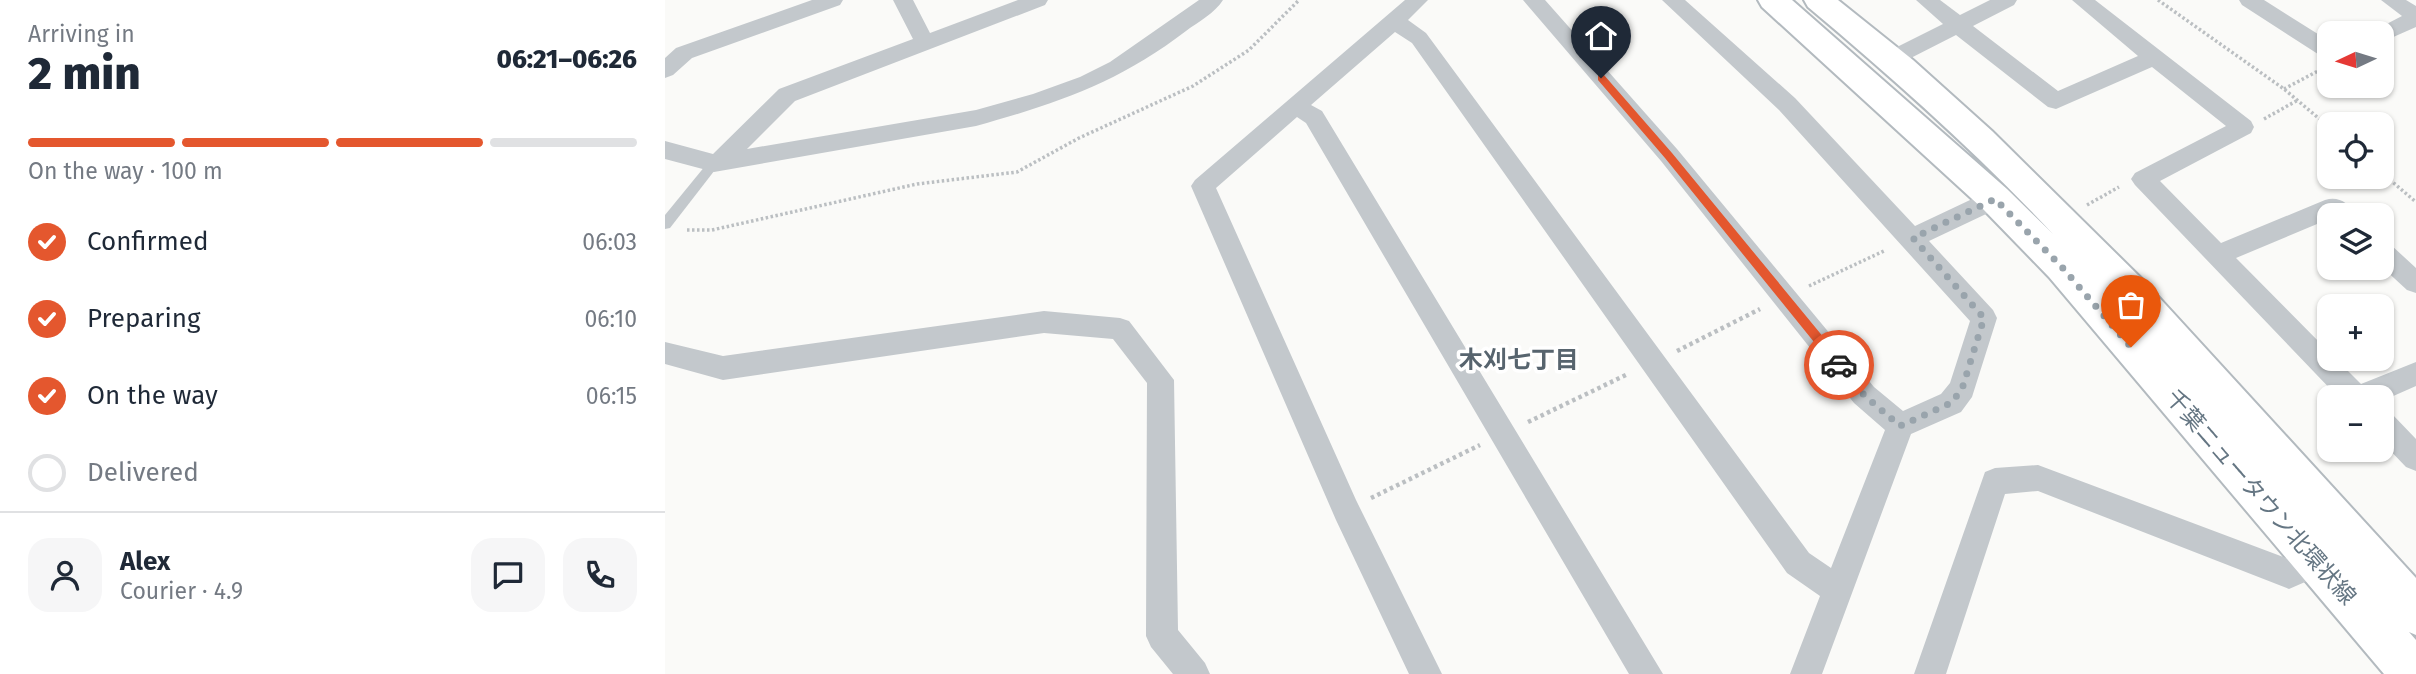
<!DOCTYPE html>
<meta charset="utf-8">
<style>
:root{--surface:#fff;--page:#f6f6f7;--text:#1f2937;--muted:#747a83;--line:#e0e1e3;--accent:#e4572e}
body{margin:0;font-family:"Fira Sans","Noto Sans JP",sans-serif;background:var(--page);color:var(--text);height:100vh;display:flex;flex-direction:column;font-size:26px;white-space:nowrap}
*{box-sizing:border-box;margin:0}
p{font-size:23px;color:var(--muted)}
.icon{flex:none;width:38px;height:38px;fill:none;stroke:currentColor;stroke-width:2;stroke-linecap:round;stroke-linejoin:round}
.map{position:relative;flex:1;overflow:hidden}
.drawer{display:flex;flex-direction:column;background:var(--surface);width:665px}
.drawer>*{flex:none}
.needle{width:46px;rotate:266deg}
.buttons{position:absolute;left:1652px;top:21px;display:grid;gap:14px}
.buttons a{display:grid;place-items:center;width:77px;height:77px;border-radius:14px;background:var(--surface);box-shadow:0 2px 5px #0004;font-size:35px}
.pin{position:absolute;display:grid;place-items:center;width:60px;height:60px;color:#fff;margin:-72px -30px;border-radius:50% 50% 50% 0;rotate:-45deg;box-shadow:0 0 7px #0007}
.pin .icon{rotate:45deg}
.courier{position:absolute;display:grid;place-items:center;width:70px;height:70px;margin:-35px;border:5px solid #e4572e;border-radius:50%;background:#fff;color:#222;box-shadow:0 2px 9px #0007}
.headline em{font-style:normal;font-weight:800}
.headline div{display:flex;flex-direction:column-reverse}
.headline{display:flex;align-items:center;justify-content:space-between;height:119px;padding:0 28px}
h1{font-size:46px;font-weight:800;line-height:52px}
.bar{display:grid;grid-template-columns:repeat(4,1fr);gap:10px 7px;align-content:center;height:84px;padding:0 28px}
.bar i{height:9px;border-radius:5px;background:var(--line)}
.bar .selected{background:var(--accent)}
.bar p{grid-column:span 4}
.line{display:flex;align-items:center;gap:18px;padding:0 28px;border-top:2px solid var(--line)}
.line div{flex:1}
.round{display:grid;place-items:center;flex:none;width:74px;height:74px;border-radius:21px;background:var(--page)}
ol{padding:0 28px;list-style:none}
li{display:flex;align-items:center;gap:21px;height:77px}
li p{margin-inline-start:auto}
li .icon{padding:7px;border-radius:50%;background:var(--accent);color:#fff;stroke-width:4}
li:last-child{color:var(--muted)}
li i{width:38px;height:38px;border:4px solid var(--line);border-radius:50%}
main{display:flex;flex:1;min-height:0}
.map>svg:first-child{display:block}
.lines{fill:none;stroke-linecap:round;stroke-linejoin:round}
.secondary-casing{stroke:#b3babf;stroke-width:4}
.path-far1{stroke:#bbbfc2;stroke-width:3.5;stroke-dasharray:2.5 2.5;stroke-linecap:butt}
.path{stroke:#bbbfc2;stroke-width:4.5;stroke-dasharray:3.5 3.5;stroke-linecap:butt}
.lane{fill:#c3c8cc;fill-rule:evenodd}
.street{fill:#c3c8cc;fill-rule:evenodd}
.secondary{fill:#fff;fill-rule:evenodd}
.route{fill:#e4572e}
.done{stroke:#99a4ac;stroke-width:7;stroke-dasharray:0 12.6}
.labels{text-anchor:middle;dominant-baseline:central;stroke-width:7;stroke-linejoin:round;paint-order:stroke}
.street-label{font-size:23px;fill:#657683;stroke:#fff}
.neighbourhood-label{font-size:24px;font-weight:bold;fill:#57646e;stroke:#fff}
</style>
<main>
<section class="drawer">
<div class="headline"><div><h1>2 min</h1><p>Arriving in</p></div><em>06:21–06:26</em></div>
<div class="bar"><i class="selected"></i><i class="selected"></i><i class="selected"></i><i></i><p>On the way · 100 m</p></div>
<ol>
<li><svg class="icon" aria-label="check" viewBox="0 0 24 24"><path d="M5 12l5 5 9-10"/></svg>Confirmed<p>06:03</p></li>
<li><svg class="icon" aria-label="check" viewBox="0 0 24 24"><path d="M5 12l5 5 9-10"/></svg>Preparing<p>06:10</p></li>
<li><svg class="icon" aria-label="check" viewBox="0 0 24 24"><path d="M5 12l5 5 9-10"/></svg>On the way<p>06:15</p></li>
<li><i></i>Delivered</li>
</ol>
<div class="line" style="height:126px"><a class="round"><svg class="icon" aria-label="person" viewBox="0 0 24 24"><circle cx="12" cy="8" r="4"/><path d="M4 21q1-7 8-7t8 7"/></svg></a><div><b>Alex</b><p>Courier · 4.9</p></div><a class="round"><svg class="icon" aria-label="chat" viewBox="0 0 24 24"><path d="M4 5h16v11H9l-5 4z"/></svg></a><a class="round"><svg class="icon" aria-label="phone" viewBox="0 0 24 24"><path d="M5 4h4l2 5-3 2q2 4 5 5l2-3 5 2v4C11 20 4 13 5 4z"/></svg></a></div>
</section>
<div class="map">
<svg width="1751" height="674" viewBox="0 0 1751 674">
<rect width="100%" height="100%" fill="#fafaf8"/>
<g class="lines">
<defs>
<path id="secondary" d="M 1093,0 L 1127,0 L 1342,189 L 1388,234 C 1312,153 1229,79 1143,7 L 1139,0 L 1173,0 L 1248,60 L 1327,131 L 1479,281 L 1751,578 L 1751,635 L 1744,632 L 1751,640 L 1751,674 L 1719,674 L 1384,277 L 1318,209 L 1097,7 Z"/>
</defs>
<use href="#secondary" class="secondary-casing"/>
<path class="path-far1" d="M 1493,0 L 1619,89 L 1664,127
M 1619,89 L 1653,71
M 1599,119 L 1633,100
M 1717,173 L 1751,202
M 1422,205 L 1454,187
M 22,230 L 47,230 L 252,184 L 352,172 L 414,138 L 528,86 L 584,50 L 634,0
M 1144,286 L 1221,250"/>
<path class="path" d="M 1012,351 L 1095,309
M 863,422 L 963,374
M 706,498 L 815,445"/>
<path class="lane" d="M 49,158 L 55,163 L 53,166 L 5,228 L 0,229 L 0,215 L 45,160 Z"/>
<path class="street" d="M 147,0 L 178,0 L 175,5 L 27,58 L 8,75 L 0,78 L 0,58 L 11,48 Z
M 228,0 L 248,0 L 265,33 L 353,0 L 383,0 L 380,5 L 130,101 L 82,149 L 311,110 L 368,94 L 415,77 L 445,62 L 534,0 L 558,0 C 550,13 533,22 521,31 C 453,83 393,103 311,126 L 49,172 L 0,159 L 0,141 L 48,154 L 114,89 L 248,39 Z
M 740,0 L 763,0 L 743,20 L 761,33 L 1144,553 L 1166,568 L 1220,430 L 1189,403 L 996,161 L 858,0 L 880,0 L 1012,149 L 1209,387 L 1238,411 L 1276,394 L 1285,383 L 1305,321 L 1114,110 L 997,0 L 1020,0 L 1130,98 L 1250,226 L 1322,192 L 1330,190 L 1338,192 L 1342,199 L 1338,206 L 1264,241 L 1328,310 L 1332,318 L 1307,397 L 1296,412 L 1246,434 L 1157,674 L 1125,674 L 1155,596 L 1122,573 L 747,43 L 730,32 L 646,105 L 657,111 L 998,674 L 964,674 L 641,123 L 632,117 L 551,188 L 691,500 L 777,674 L 744,674 L 671,520 L 526,186 L 530,180 Z
M 1251,0 L 1275,0 L 1295,15 L 1325,0 L 1352,0 L 1349,5 L 1308,26 L 1393,91 L 1473,56 L 1407,0 L 1430,0 L 1586,121 L 1589,127 L 1586,133 L 1495,181 L 1556,243 L 1660,200 C 1674,196 1684,203 1690,215 L 1664,215 L 1664,219 L 1571,258 L 1664,352 L 1664,359 L 1671,359 L 1696,384 L 1751,362 L 1751,386 L 1717,401 L 1717,397 L 1673,397 L 1470,185 L 1466,179 L 1470,173 L 1561,126 L 1487,67 L 1391,109 L 1383,107 L 1291,35 L 1234,64 L 1226,67 L 1218,64 L 1215,59 L 1218,54 L 1278,24 Z
M 1574,0 L 1599,0 L 1664,41 L 1664,58 L 1656,56 L 1577,5 Z
M 1716,0 L 1741,0 L 1751,6 L 1751,27 L 1717,42 L 1717,33 L 1707,33 L 1710,30 L 1737,16 Z
M 1717,242 L 1726,245 L 1751,268 L 1751,293 L 1742,290 L 1717,267 Z
M 379,311 L 455,318 L 464,321 L 509,380 L 513,630 L 540,663 L 545,674 L 508,674 L 486,647 L 481,636 L 482,383 L 448,339 L 379,333 L 58,380 L 0,364 L 0,342 L 58,356 Z
M 1717,411 L 1727,414 L 1751,439 L 1751,471 L 1741,467 L 1717,442 Z
M 1373,465 L 1624,559 L 1652,547 L 1663,552 L 1667,562 L 1663,572 L 1624,589 L 1373,491 L 1340,494 L 1281,674 L 1249,674 L 1320,472 L 1330,468 Z"/>
<use href="#secondary" class="secondary"/>
</g>
<path class="route" d="M 933,75 L 939,75 L 1007,153 L 1178,361 L 1178,368 L 1170,368 L 1000,158 L 933,80 Z"/>
<g class="lines">
<path class="done" d="M 1174,365 L 1199,395 L 1235,426 L 1286,403 L 1297,389 L 1319,318 L 1248,238 L 1330,199 L 1396,266 L 1466,347"/>
</g>
<g class="labels">
<g class="street-label">
<text transform="translate(1596 497) rotate(49)">千葉ニュータウン北環状線</text>
</g>
<g class="neighbourhood-label">
<text x="854" y="360">木刈七丁目</text>
</g>
</g>
</svg>
<div class="buttons">
<a><svg class="needle" viewBox="-14 -14 28 28"><path d="M0-13l5 13h-10z" fill="#e53935"/><path d="M0 13l5-13h-10z" fill="#747a83"/></svg></a>
<a><svg class="icon" aria-label="locate" viewBox="0 0 24 24"><circle cx="12" cy="12" r="6"/><path d="M12 2v4M12 18v4M2 12h4M18 12h4"/></svg></a>
<a><svg class="icon" aria-label="layers" viewBox="0 0 24 24"><path d="M12 4l9 5-9 5-9-5zM3 14l9 5 9-5"/></svg></a>
<a>+</a>
<a>−</a>
</div>
<div class="pin" style="left:1466px;top:347px;background:#ea580c"><svg class="icon" aria-label="bag" viewBox="0 0 24 24"><path d="M5 8h14l-1 12H6zM9 8a3 3 0 0 1 6 0"/></svg></div>
<div class="pin" style="left:936px;top:78px;background:#1f2937"><svg class="icon" aria-label="home" viewBox="0 0 24 24"><path d="M3 11l9-7 9 7M6 9v11h12V9"/></svg></div>
<div class="courier" style="left:1174px;top:365px"><svg class="icon" aria-label="car" viewBox="0 0 24 24"><path d="M5 17H2v-5l4-1 3-4h7l3 4 3 1v5h-3M9 17h6M6 11h13"/><circle cx="7" cy="17" r="2"/><circle cx="17" cy="17" r="2"/></svg></div>
</div>
</main>
